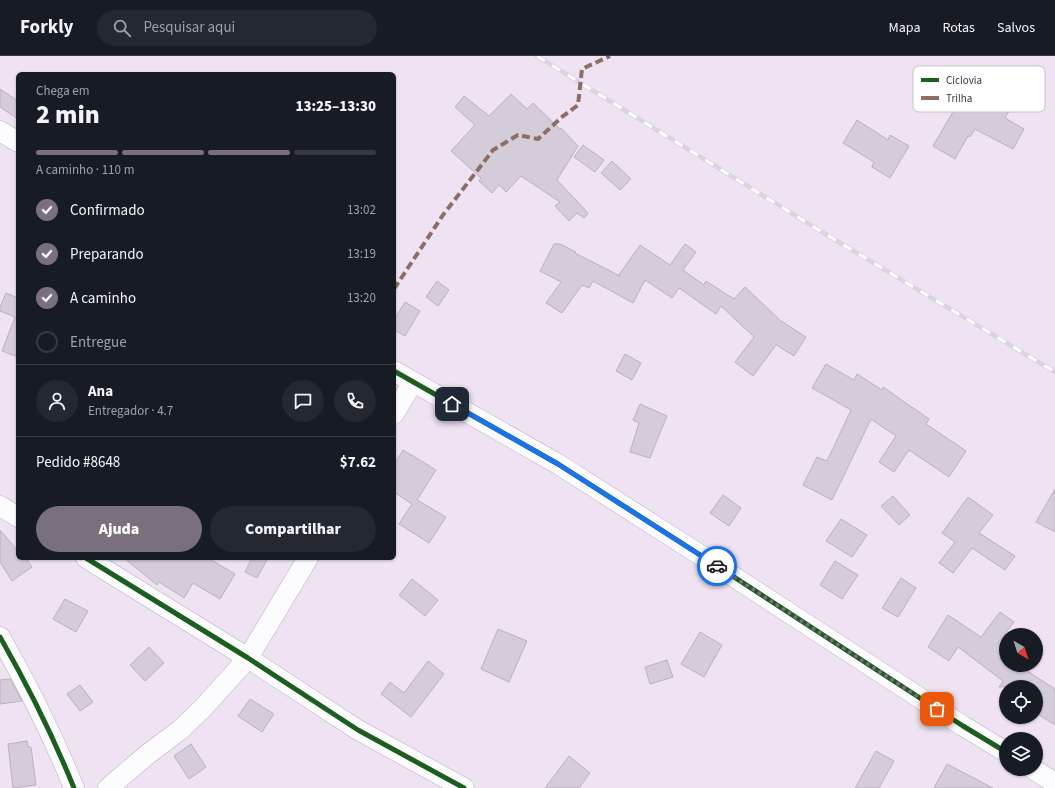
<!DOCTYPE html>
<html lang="pt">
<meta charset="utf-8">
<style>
:root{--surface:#171b24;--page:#242831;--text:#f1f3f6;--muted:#9ea1a6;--line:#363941;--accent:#7a707d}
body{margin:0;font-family:"Source Sans 3",sans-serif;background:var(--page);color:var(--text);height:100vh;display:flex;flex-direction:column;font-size:15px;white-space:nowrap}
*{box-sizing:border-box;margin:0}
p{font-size:13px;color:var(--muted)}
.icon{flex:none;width:22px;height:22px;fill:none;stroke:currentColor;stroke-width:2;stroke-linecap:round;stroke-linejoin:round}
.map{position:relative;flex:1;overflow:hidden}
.side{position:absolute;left:16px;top:16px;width:380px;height:488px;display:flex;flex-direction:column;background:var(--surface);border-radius:6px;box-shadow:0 1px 3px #0004}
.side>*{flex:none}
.needle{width:26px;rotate:141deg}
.buttons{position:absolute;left:999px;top:572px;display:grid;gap:8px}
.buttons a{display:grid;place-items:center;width:44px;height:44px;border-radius:50%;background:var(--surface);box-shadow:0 1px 3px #0004;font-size:20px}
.pin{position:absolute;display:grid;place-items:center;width:34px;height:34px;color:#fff;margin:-17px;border-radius:8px;box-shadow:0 2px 6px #0006}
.courier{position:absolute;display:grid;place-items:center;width:40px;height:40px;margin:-20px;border:3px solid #1a73e8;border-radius:50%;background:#fff;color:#222;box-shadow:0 1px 5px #0007}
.summary em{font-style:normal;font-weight:800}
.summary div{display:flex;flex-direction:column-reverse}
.summary{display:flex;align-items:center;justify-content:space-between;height:68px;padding:0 20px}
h1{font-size:26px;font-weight:800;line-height:30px}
.bar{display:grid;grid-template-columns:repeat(4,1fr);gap:6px 4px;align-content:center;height:48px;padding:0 20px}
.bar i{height:5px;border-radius:3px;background:var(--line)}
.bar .active{background:var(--accent)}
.bar p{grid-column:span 4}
.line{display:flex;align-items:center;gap:10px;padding:0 20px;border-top:1px solid var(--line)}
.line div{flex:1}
.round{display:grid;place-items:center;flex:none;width:42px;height:42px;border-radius:21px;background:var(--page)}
ol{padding:0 20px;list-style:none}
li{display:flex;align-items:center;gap:12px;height:44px}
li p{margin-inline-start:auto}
li .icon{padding:4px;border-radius:50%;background:var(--accent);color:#fff;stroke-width:4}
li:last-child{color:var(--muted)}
li i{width:22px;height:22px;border:2px solid var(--line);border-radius:50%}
.primary-button{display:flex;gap:8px;margin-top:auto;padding:8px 20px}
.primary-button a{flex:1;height:46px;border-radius:24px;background:var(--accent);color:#fff;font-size:16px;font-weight:800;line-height:46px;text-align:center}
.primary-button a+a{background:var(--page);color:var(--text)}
header{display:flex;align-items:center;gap:24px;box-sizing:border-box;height:56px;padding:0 20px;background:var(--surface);border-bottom:1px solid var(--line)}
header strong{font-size:19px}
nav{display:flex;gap:22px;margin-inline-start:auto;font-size:14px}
.search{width:280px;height:36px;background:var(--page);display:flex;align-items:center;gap:10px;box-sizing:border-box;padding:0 14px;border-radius:22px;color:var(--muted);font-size:15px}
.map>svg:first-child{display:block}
.building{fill:#d5ccd9;stroke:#bab1be}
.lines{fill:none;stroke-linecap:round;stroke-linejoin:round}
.minor-casing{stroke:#b9b0bd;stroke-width:21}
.minor{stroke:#fcfbfd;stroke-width:20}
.rail-casing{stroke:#d9d5da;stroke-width:4.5}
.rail{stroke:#fff;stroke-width:3;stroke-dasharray:9;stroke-linecap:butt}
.quiet{stroke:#8d6e63;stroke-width:4;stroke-dasharray:8 4;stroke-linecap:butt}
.cycleway-casing{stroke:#fff;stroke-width:8}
.cycleway{stroke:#1b5e20;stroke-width:5}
.done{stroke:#7a707d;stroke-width:4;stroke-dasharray:0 7.2}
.route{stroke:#1a73e8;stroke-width:5}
.key{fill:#fff;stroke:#c4c2c5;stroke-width:1}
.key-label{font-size:11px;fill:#3b333e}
</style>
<header>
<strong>Forkly</strong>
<div class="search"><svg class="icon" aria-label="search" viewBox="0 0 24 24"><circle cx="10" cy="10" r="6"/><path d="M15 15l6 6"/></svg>Pesquisar aqui</div>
<nav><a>Mapa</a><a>Rotas</a><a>Salvos</a></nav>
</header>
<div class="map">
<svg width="1055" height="732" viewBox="0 0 1055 732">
<rect width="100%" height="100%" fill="#eee2f3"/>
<path class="building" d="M 1008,15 L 1026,26 L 1005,62 L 1024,73 L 1013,93 L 975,73 L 970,81 L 968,80 L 955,103 L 933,90 L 961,42 L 983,55 Z
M 0,33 L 18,45 L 18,63 L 0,51 Z
M 511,38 L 527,53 L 533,47 L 560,73 L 561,72 L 578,90 L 557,124 L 588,157 L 584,162 L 577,157 L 569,165 L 555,150 L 560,146 L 521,120 L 506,136 L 499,129 L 492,137 L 479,125 L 481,122 L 451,95 L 475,69 L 455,51 L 464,40 L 489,60 Z
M 857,64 L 888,84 L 890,79 L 909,90 L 890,122 L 872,111 L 874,106 L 843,87 Z
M 583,89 L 604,104 L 595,116 L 574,101 Z
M 612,105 L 631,123 L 620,134 L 601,117 Z
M 554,188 L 560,188 L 576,196 L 575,197 L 620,220 L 619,219 L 640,189 L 670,209 L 685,188 L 696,196 L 683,214 L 704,229 L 706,225 L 734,243 L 745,231 L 781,265 L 806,281 L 794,300 L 776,289 L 753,320 L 735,306 L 754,281 L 721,250 L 716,258 L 679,232 L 672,242 L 645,224 L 633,247 L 593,225 L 589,232 L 582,229 L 562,257 L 546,247 L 561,226 L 540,215 Z
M 437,225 L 449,234 L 438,250 L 426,241 Z
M 6,237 L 18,242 L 18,301 L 2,295 L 15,261 L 0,255 L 0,251 Z
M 405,246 L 420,255 L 405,280 L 394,274 L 394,264 Z
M 625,298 L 641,307 L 632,324 L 616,315 Z
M 826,308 L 854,324 L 857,318 L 882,334 L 883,331 L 929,363 L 926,368 L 966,395 L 949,421 L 909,394 L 894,416 L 879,406 L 896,380 L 871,363 L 832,444 L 803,429 L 817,401 L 827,405 L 851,354 L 812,332 Z
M 640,348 L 667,360 L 655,389 L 650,402 L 630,396 L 639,367 L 633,364 Z
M 403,394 L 436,414 L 417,444 L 446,461 L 429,487 L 399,468 L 412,448 L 394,436 L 394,409 Z
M 1055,433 L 1055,476 L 1036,466 Z
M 723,439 L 741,452 L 729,470 L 710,457 Z
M 893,440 L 910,459 L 899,469 L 881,450 Z
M 968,441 L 993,459 L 979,477 L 1015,500 L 1005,514 L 972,492 L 953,517 L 939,507 L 955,486 L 942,477 Z
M 841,463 L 867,479 L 852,501 L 826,485 Z
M 0,474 L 18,495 L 18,502 L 26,502 L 32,511 L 12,525 L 0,506 Z
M 124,502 L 208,502 L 235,518 L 220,543 L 193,527 L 184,542 L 159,526 L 157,529 Z
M 252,502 L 268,502 L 257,522 L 245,516 Z
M 835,505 L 858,519 L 842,543 L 820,529 Z
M 901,522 L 916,532 L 898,561 L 882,552 Z
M 412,523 L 438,544 L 425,560 L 399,539 Z
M 65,543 L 88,555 L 76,576 L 53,563 Z
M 1000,556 L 1014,566 L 998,587 L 1006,593 L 1006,609 L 1018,609 L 1055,633 L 1055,669 L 1036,657 L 1036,631 L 999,631 L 1003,625 L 958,591 L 949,605 L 928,591 L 948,559 L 981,581 Z
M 498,573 L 527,585 L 509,626 L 481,613 Z
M 700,576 L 722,589 L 704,621 L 681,608 Z
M 149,591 L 164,607 L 145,625 L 130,609 Z
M 667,604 L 673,621 L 650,628 L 645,611 Z
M 428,605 L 444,618 L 411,661 L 381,638 L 390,626 L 404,637 Z
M 10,623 L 22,645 L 0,648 L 0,624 Z
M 80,629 L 93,646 L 80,655 L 67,638 Z
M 250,643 L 274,658 L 262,676 L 238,660 Z
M 27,685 L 28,691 L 31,691 L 36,729 L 13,732 L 8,688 Z
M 191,688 L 206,711 L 189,723 L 174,700 Z
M 876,695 L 894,705 L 879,732 L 855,732 Z
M 569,700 L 590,717 L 579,732 L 545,732 Z
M 947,708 L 993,732 L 934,732 Z"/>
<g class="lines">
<defs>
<path id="minor" d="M 0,75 L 18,86
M 394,315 L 558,408 L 691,493 L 963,670 L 1006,696
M 394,358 L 413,326
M 0,450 L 18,461
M 86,502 L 248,602 L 358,674 L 464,732
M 0,581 C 28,630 53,680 74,732
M 1033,713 L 1055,727
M 108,732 L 148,698 L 180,674 L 203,652 L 248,602 L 308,502"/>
</defs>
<use href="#minor" class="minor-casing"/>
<use href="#minor" class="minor"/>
<defs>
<path id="rail" d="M 537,0 L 822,176 L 1055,316"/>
</defs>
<use href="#rail" class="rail-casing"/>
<use href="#rail" class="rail"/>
<path class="quiet" d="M 394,233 L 443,159 L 493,94 L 518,79 L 538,83 L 562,61 L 578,49 L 582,13 L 610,0"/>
<defs>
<path id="cycleway" d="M 394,315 L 558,408 L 691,493 L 963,670 L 1006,696
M 86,502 L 248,602 L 358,674 L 464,732
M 0,581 C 28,630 53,680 74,732"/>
</defs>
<use href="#cycleway" class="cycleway-casing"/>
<use href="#cycleway" class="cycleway"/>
</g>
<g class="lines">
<path class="done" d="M 717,510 L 937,653"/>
<path class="route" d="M 452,348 L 558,408 L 717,510"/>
</g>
<rect x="913" y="10" width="132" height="46" rx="6" class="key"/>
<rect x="921" y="22" width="18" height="4" fill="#1b5e20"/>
<rect x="921" y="40" width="18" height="4" fill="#8d6e63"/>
<g class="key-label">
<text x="946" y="28">Ciclovia</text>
<text x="946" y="46">Trilha</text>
</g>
</svg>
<div class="buttons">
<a><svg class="needle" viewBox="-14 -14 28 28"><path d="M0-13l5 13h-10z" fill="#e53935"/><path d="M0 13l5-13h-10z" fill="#9ea1a6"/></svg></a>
<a><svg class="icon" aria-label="locate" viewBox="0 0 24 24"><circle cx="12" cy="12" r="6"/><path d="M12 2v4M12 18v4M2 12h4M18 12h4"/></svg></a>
<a><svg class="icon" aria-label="layers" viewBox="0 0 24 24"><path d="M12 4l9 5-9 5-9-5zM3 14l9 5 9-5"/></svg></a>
</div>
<div class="pin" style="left:937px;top:653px;background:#ea580c"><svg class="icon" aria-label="bag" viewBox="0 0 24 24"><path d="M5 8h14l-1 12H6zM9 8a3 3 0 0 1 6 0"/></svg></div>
<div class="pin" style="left:452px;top:348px;background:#1f2937"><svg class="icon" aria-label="home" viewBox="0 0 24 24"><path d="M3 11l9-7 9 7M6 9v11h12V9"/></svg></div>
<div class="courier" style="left:717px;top:510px"><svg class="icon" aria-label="car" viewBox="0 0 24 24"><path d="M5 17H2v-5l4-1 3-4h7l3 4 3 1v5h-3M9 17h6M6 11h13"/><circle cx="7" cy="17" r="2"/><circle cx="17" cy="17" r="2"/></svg></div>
<section class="side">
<div class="summary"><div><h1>2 min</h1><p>Chega em</p></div><em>13:25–13:30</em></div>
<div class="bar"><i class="active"></i><i class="active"></i><i class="active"></i><i></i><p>A caminho · 110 m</p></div>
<ol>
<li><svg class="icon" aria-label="check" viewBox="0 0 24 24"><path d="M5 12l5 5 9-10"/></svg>Confirmado<p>13:02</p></li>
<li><svg class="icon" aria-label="check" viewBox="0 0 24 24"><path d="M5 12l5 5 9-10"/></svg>Preparando<p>13:19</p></li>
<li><svg class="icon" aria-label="check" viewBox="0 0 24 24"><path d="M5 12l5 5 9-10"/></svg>A caminho<p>13:20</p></li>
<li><i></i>Entregue</li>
</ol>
<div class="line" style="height:72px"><a class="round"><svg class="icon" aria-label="person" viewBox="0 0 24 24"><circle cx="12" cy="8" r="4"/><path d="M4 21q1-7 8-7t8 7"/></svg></a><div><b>Ana</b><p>Entregador · 4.7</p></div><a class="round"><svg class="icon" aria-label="chat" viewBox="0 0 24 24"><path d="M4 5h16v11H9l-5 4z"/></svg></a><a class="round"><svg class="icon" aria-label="phone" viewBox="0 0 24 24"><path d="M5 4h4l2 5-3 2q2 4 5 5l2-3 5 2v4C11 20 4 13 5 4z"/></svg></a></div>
<div class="line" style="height:52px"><div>Pedido #8648</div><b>$7.62</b></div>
<div class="primary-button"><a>Ajuda</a><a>Compartilhar</a></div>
</section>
</div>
